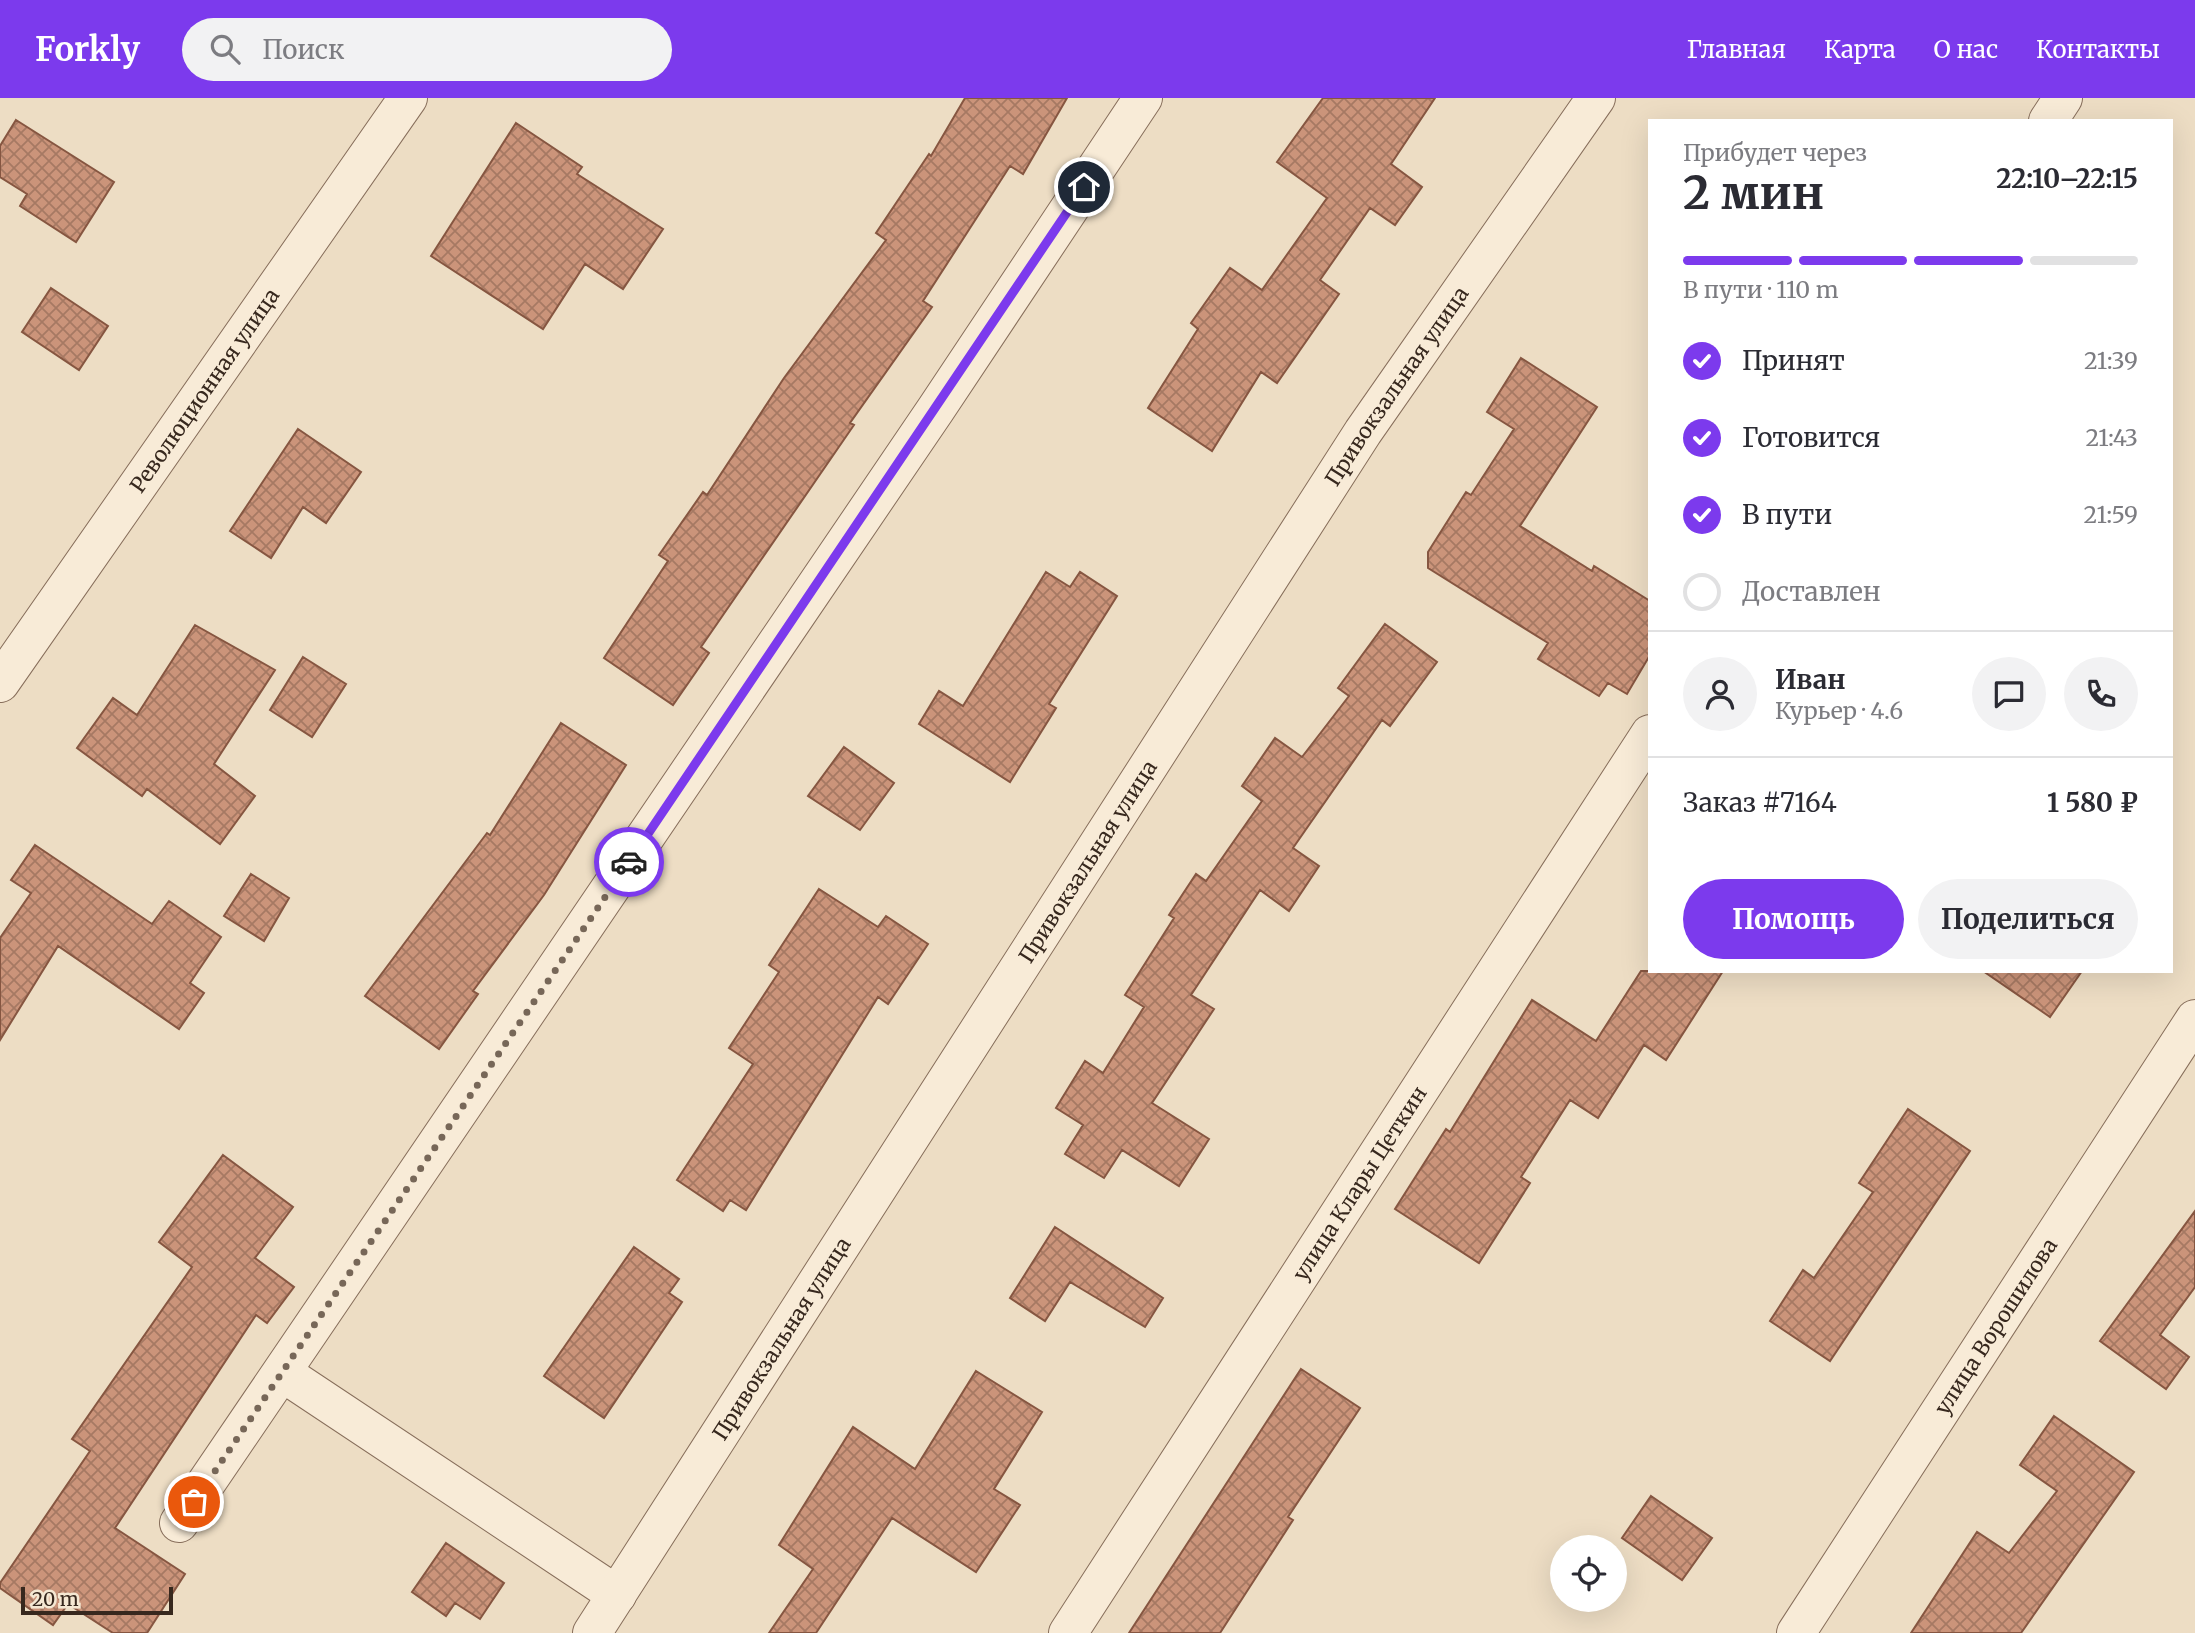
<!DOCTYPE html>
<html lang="ru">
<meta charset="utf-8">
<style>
:root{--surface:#fff;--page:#f2f2f3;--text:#2b2b33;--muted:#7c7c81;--line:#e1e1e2;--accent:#7c3aed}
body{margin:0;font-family:Merriweather,serif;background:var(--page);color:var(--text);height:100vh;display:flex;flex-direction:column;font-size:26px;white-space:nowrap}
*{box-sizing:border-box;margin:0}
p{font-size:23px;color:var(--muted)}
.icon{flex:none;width:38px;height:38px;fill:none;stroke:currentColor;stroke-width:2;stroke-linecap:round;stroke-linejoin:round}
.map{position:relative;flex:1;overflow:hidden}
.panel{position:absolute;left:1648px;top:21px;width:525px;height:854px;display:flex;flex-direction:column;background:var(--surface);border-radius:0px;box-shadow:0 7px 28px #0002}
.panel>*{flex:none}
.buttons{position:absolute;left:1550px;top:1437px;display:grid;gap:14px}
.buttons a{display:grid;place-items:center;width:77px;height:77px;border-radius:50%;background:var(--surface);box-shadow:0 7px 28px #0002;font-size:35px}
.scale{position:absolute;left:21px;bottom:18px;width:152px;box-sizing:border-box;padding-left:7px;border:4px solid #37281e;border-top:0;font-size:19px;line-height:24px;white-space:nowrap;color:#37281e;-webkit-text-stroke:5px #f5e8d3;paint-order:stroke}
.pin{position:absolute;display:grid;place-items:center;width:60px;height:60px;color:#fff;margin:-30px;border:4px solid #fff;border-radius:50%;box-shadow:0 2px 7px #0007}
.courier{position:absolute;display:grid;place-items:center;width:70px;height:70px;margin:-35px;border:5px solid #7c3aed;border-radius:50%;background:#fff;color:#222;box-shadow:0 2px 9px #0007}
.headline em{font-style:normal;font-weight:700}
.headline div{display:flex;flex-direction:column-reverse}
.headline{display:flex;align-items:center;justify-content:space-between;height:119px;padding:0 35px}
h1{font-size:46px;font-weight:700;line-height:52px}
.bar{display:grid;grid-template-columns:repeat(4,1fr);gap:10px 7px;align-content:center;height:84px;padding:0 35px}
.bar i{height:9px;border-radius:5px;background:var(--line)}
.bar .selected{background:var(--accent)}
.bar p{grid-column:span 4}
.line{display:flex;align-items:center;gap:18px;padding:0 35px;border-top:2px solid var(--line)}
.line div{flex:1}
.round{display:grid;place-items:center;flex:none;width:74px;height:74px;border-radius:37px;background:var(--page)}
ol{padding:0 35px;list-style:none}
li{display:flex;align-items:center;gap:21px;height:77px}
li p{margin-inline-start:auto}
li .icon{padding:7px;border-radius:50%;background:var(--accent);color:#fff;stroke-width:4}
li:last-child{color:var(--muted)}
li i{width:38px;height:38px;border:4px solid var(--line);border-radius:50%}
.action{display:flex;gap:14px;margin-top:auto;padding:14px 35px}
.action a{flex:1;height:80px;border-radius:42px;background:var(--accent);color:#fff;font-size:28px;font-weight:700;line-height:80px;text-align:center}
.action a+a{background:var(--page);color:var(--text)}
header{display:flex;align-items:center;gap:42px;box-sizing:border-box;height:98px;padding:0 35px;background:var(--accent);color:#fff}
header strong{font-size:33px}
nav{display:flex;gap:38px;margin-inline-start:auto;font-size:24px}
.search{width:490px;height:63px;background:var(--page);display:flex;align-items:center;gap:18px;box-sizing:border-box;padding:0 24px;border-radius:38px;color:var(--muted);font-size:26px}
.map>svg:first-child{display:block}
.building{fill:url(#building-cross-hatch);stroke:#865641;stroke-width:2}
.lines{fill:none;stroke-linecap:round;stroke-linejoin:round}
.minor-casing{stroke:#876e5b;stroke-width:40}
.tertiary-casing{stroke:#876e5b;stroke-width:40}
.minor{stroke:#f8ebd7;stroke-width:38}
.tertiary{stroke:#f8ebd7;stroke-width:38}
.done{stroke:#776758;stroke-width:7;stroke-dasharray:0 12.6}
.route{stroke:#7c3aed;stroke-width:9}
.labels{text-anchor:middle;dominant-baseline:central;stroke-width:7;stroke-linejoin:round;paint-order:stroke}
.street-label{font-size:21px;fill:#37281e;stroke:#f5e8d3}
</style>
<header>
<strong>Forkly</strong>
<div class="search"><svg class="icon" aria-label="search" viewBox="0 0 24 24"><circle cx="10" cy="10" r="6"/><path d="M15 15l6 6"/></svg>Поиск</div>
<nav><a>Главная</a><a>Карта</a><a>О нас</a><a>Контакты</a></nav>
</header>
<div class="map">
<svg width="2195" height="1535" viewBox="0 0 2195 1535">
<defs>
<pattern id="building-cross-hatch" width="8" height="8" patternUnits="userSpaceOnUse" patternTransform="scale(1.75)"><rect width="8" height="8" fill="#cb947a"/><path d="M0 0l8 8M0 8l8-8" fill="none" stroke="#a67963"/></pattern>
</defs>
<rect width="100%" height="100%" fill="#edddc4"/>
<path class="building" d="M 965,0 L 1067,0 L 1023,76 L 1010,68 L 923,203 L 932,209 L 850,325 L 854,327 L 701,549 L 709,555 L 673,607 L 604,560 L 668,463 L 659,457 L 703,394 L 707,397 L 784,280 L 886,142 L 876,135 L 929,56 L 931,58 Z
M 1323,0 L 1435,0 L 1391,66 L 1422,89 L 1395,127 L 1370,110 L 1320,182 L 1339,196 L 1277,285 L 1261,274 L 1212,353 L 1148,310 L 1198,231 L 1191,225 L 1230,170 L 1262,192 L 1327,100 L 1277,64 Z
M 16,22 L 114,84 L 76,144 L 20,108 L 27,96 L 0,79 L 0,48 Z
M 516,25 L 582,69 L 577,76 L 663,131 L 623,191 L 585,166 L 543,231 L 431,158 Z
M 51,190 L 108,228 L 79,272 L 22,234 Z
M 1521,260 L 1597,309 L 1520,428 L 1592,473 L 1594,468 L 1650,503 L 1650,557 L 1627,596 L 1608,585 L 1599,598 L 1538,561 L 1548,545 L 1428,470 L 1428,454 L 1466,394 L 1471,397 L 1514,331 L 1487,314 Z
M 298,331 L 361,374 L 326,425 L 303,409 L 271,460 L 230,433 Z
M 1046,474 L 1070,489 L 1080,474 L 1117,498 L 1049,606 L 1056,610 L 1010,684 L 919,626 L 939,593 L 963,608 Z
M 1385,526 L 1437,564 L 1390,628 L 1382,622 L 1293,750 L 1319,768 L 1289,813 L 1260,792 L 1191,897 L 1214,911 L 1152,1005 L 1209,1041 L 1179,1088 L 1122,1052 L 1104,1080 L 1065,1056 L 1083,1027 L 1056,1010 L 1085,963 L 1103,975 L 1144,909 L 1125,897 L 1174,820 L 1169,817 L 1196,776 L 1206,783 L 1262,703 L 1242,688 L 1275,640 L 1302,659 L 1349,598 L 1338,590 Z
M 195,527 L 275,572 L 214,666 L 255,698 L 220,746 L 147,691 L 142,698 L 77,650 L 113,600 L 137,617 Z
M 303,559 L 346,586 L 312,639 L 270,612 Z
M 561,625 L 626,667 L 544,797 L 473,893 L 478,896 L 439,951 L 365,898 L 487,735 L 490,737 Z
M 844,649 L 894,685 L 860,732 L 808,698 Z
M 35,747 L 152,826 L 169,803 L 221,839 L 190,885 L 204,895 L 179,931 L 58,848 L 0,942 L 0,840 L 31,795 L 11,782 Z
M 251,776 L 289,800 L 264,843 L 224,818 Z
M 819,791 L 878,829 L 886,818 L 928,846 L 888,906 L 878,899 L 746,1112 L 730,1102 L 723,1113 L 677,1082 L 753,966 L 729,950 L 779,874 L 769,867 Z
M 1641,873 L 1723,873 L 1666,962 L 1644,947 L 1598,1020 L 1570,1002 L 1521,1079 L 1530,1085 L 1479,1165 L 1395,1111 L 1446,1031 L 1450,1034 L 1532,902 L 1596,943 Z
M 1983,873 L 2082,873 L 2050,919 Z
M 1908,1011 L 1970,1053 L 1830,1263 L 1770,1223 L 1803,1172 L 1814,1180 L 1873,1094 L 1859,1085 Z
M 223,1057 L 293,1109 L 255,1160 L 294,1189 L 267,1225 L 256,1217 L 115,1430 L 185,1476 L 147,1535 L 113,1535 L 68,1506 L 53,1527 L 0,1490 L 0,1485 L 90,1353 L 72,1341 L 192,1169 L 159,1144 Z
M 2195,1113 L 2195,1189 L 2160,1237 L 2189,1259 L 2166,1291 L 2100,1243 Z
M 1055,1129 L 1163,1200 L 1145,1229 L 1070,1184 L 1045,1223 L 1010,1200 Z
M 634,1149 L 679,1181 L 669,1195 L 682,1204 L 604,1320 L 544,1278 Z
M 1301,1271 L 1360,1310 L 1288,1419 L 1293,1422 L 1220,1535 L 1129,1535 Z
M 976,1273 L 1042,1314 L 994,1391 L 1020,1407 L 976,1474 L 892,1420 L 816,1535 L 769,1535 L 813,1471 L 779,1447 L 853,1329 L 915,1371 Z
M 2054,1318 L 2134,1374 L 2021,1535 L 1911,1535 L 1977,1434 L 2009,1455 L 2057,1393 L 2020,1367 Z
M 1651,1398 L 1712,1440 L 1682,1482 L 1622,1440 Z
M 446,1445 L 504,1485 L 480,1521 L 455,1505 L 446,1518 L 412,1494 Z"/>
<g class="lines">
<defs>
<g id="minor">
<path d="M 2048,23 L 2063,0"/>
<path d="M 283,1275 L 617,1497"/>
<path d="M 179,1425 L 936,311 L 1143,0"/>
<path id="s1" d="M 592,1535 L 1363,334 L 1596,0"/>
<path id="s2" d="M 1068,1535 L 1650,636"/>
<path id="s3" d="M 1796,1535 L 2195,921"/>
</g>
<g id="tertiary">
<path id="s4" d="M 0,585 L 408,0"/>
</g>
</defs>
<use href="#minor" class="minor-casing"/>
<use href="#tertiary" class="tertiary-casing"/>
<use href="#minor" class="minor"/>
<use href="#tertiary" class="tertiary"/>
</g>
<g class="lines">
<path class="done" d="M 194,1404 L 629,764"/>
<path class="route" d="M 629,764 L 1084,89"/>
</g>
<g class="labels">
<g class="street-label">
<text stroke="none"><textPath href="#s1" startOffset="1484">Привокзальная улица</textPath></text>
<text stroke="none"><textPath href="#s4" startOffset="357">Революционная улица</textPath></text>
<text stroke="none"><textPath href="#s1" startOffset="917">Привокзальная улица</textPath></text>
<text stroke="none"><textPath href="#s2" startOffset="536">улица Клары Цеткин</textPath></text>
<text stroke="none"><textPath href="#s3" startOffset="366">улица Ворошилова</textPath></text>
<text stroke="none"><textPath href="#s1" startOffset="350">Привокзальная улица</textPath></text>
</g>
</g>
</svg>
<div class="buttons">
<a><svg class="icon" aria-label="locate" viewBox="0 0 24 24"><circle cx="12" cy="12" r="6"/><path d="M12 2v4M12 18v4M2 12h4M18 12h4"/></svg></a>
</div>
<div class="scale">20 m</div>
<div class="pin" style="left:194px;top:1404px;background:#ea580c"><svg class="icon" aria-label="bag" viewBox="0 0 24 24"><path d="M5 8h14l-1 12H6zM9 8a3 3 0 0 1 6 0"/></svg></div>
<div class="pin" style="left:1084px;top:89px;background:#1f2937"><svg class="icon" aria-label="home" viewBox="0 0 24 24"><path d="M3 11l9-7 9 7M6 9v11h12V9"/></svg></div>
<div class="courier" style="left:629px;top:764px"><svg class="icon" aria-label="car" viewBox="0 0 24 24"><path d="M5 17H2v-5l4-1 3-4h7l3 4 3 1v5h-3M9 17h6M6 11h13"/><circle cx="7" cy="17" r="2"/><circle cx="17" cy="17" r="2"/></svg></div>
<section class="panel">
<div class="headline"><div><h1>2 мин</h1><p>Прибудет через</p></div><em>22:10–22:15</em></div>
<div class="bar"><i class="selected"></i><i class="selected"></i><i class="selected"></i><i></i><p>В пути · 110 m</p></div>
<ol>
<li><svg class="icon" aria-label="check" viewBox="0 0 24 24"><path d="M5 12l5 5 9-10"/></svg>Принят<p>21:39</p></li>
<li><svg class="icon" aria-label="check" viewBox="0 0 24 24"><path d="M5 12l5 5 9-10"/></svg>Готовится<p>21:43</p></li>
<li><svg class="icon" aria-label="check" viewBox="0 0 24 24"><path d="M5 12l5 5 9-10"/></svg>В пути<p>21:59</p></li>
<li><i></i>Доставлен</li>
</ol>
<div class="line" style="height:126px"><a class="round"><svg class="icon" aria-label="person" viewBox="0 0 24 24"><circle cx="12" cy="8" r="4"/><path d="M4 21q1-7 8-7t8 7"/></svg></a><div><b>Иван</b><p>Курьер · 4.6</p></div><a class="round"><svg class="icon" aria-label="chat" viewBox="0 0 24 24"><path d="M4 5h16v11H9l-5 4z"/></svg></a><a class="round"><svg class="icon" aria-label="phone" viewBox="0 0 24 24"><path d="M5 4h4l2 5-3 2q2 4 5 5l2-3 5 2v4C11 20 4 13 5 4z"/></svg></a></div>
<div class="line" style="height:91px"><div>Заказ #7164</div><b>1 580 ₽</b></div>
<div class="action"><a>Помощь</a><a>Поделиться</a></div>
</section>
</div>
